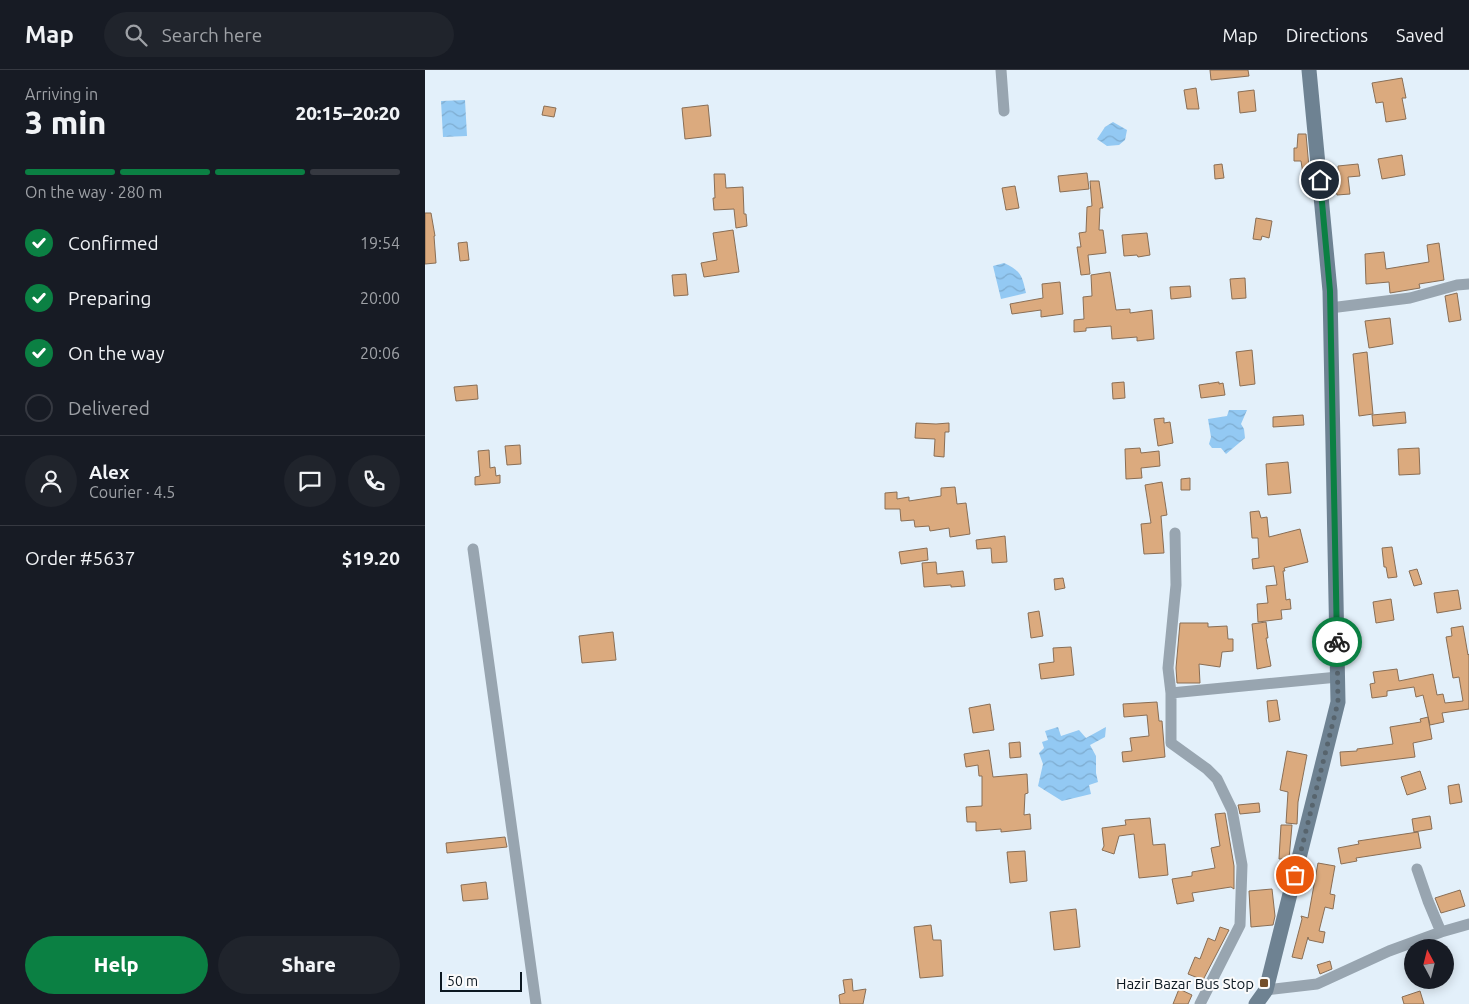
<!DOCTYPE html>
<meta charset="utf-8">
<style>
:root{--surface:#171b24;--page:#20242c;--text:#f1f3f6;--muted:#9ea1a6;--line:#363941;--accent:#0b8043}
body{margin:0;font-family:Ubuntu,sans-serif;background:var(--page);color:var(--text);height:100vh;display:flex;flex-direction:column;font-size:19px;white-space:nowrap}
*{box-sizing:border-box;margin:0}
p{font-size:16px;color:var(--muted)}
.icon{flex:none;width:28px;height:28px;fill:none;stroke:currentColor;stroke-width:2;stroke-linecap:round;stroke-linejoin:round}
.map{position:relative;flex:1;overflow:hidden}
.side{display:flex;flex-direction:column;background:var(--surface);width:425px}
.side>*{flex:none}
.needle{width:32px;rotate:353deg}
.controls{position:absolute;left:979px;top:869px;display:grid;gap:10px}
.controls a{display:grid;place-items:center;width:50px;height:50px;border-radius:50%;background:var(--surface);box-shadow:0 2px 12px #0003;font-size:25px}
.scale{position:absolute;left:15px;bottom:12px;width:82px;box-sizing:border-box;padding-left:5px;border:2px solid #0c1821;border-top:0;font-size:14px;line-height:18px;white-space:nowrap;color:#0c1821;-webkit-text-stroke:4px #fbfbfb;paint-order:stroke}
.pin{position:absolute;display:grid;place-items:center;width:42px;height:42px;color:#fff;margin:-21px;border:2px solid #fff;border-radius:50%;box-shadow:0 1px 5px #0007}
.courier{position:absolute;display:grid;place-items:center;width:50px;height:50px;margin:-25px;border:4px solid #0b8043;border-radius:50%;background:#fff;color:#222;box-shadow:0 1px 6px #0007}
.head em{font-style:normal;font-weight:800}
.head div{display:flex;flex-direction:column-reverse}
.head{display:flex;align-items:center;justify-content:space-between;height:85px;padding:0 25px}
h1{font-size:32px;font-weight:800;line-height:38px}
.bar{display:grid;grid-template-columns:repeat(4,1fr);gap:8px 5px;align-content:center;height:60px;padding:0 25px}
.bar i{height:6px;border-radius:4px;background:var(--line)}
.bar .selected{background:var(--accent)}
.bar p{grid-column:span 4}
.line{display:flex;align-items:center;gap:12px;padding:0 25px;border-top:1px solid var(--line)}
.line div{flex:1}
.round{display:grid;place-items:center;flex:none;width:52px;height:52px;border-radius:26px;background:var(--page)}
ol{padding:0 25px;list-style:none}
li{display:flex;align-items:center;gap:15px;height:55px}
li p{margin-inline-start:auto}
li .icon{padding:5px;border-radius:50%;background:var(--accent);color:#fff;stroke-width:4}
li:last-child{color:var(--muted)}
li i{width:28px;height:28px;border:2px solid var(--line);border-radius:50%}
.primary-button{display:flex;gap:10px;margin-top:auto;padding:10px 25px}
.primary-button a{flex:1;height:58px;border-radius:30px;background:var(--accent);color:#fff;font-size:20px;font-weight:800;line-height:58px;text-align:center}
.primary-button a+a{background:var(--page);color:var(--text)}
header{display:flex;align-items:center;gap:30px;box-sizing:border-box;height:70px;padding:0 25px;background:var(--surface);border-bottom:1px solid var(--line)}
header strong{font-size:24px}
nav{display:flex;gap:28px;margin-inline-start:auto;font-size:18px}
.search{width:350px;height:45px;background:var(--page);display:flex;align-items:center;gap:12px;box-sizing:border-box;padding:0 18px;border-radius:28px;color:var(--muted);font-size:19px}
main{display:flex;flex:1;min-height:0}
.map>svg:first-child{display:block}
.water{fill:url(#water-waves)}
.building{fill:#dbaa7e;stroke:#896e55}
.lines{fill:none;stroke-linecap:round;stroke-linejoin:round}
.street{stroke:#98a5b0;stroke-width:11}
.secondary{stroke:#6e8292;stroke-width:15}
.done{stroke:#57646d;stroke-width:5;stroke-dasharray:0 9}
.route{stroke:#0b8043;stroke-width:6}
.poi-dot{fill:#734e2a;stroke:#fbfbfb;stroke-width:2}
.labels{text-anchor:middle;dominant-baseline:central;stroke-width:4;stroke-linejoin:round;paint-order:stroke}
.poi-label{font-size:15px;fill:#0c1821;stroke:#fbfbfb;text-anchor:end}
</style>
<header>
<strong>Map</strong>
<div class="search"><svg class="icon" aria-label="search" viewBox="0 0 24 24"><circle cx="10" cy="10" r="6"/><path d="M15 15l6 6"/></svg>Search here</div>
<nav><a>Map</a><a>Directions</a><a>Saved</a></nav>
</header>
<main>
<section class="side">
<div class="head"><div><h1>3 min</h1><p>Arriving in</p></div><em>20:15–20:20</em></div>
<div class="bar"><i class="selected"></i><i class="selected"></i><i class="selected"></i><i></i><p>On the way · 280 m</p></div>
<ol>
<li><svg class="icon" aria-label="check" viewBox="0 0 24 24"><path d="M5 12l5 5 9-10"/></svg>Confirmed<p>19:54</p></li>
<li><svg class="icon" aria-label="check" viewBox="0 0 24 24"><path d="M5 12l5 5 9-10"/></svg>Preparing<p>20:00</p></li>
<li><svg class="icon" aria-label="check" viewBox="0 0 24 24"><path d="M5 12l5 5 9-10"/></svg>On the way<p>20:06</p></li>
<li><i></i>Delivered</li>
</ol>
<div class="line" style="height:90px"><a class="round"><svg class="icon" aria-label="person" viewBox="0 0 24 24"><circle cx="12" cy="8" r="4"/><path d="M4 21q1-7 8-7t8 7"/></svg></a><div><b>Alex</b><p>Courier · 4.5</p></div><a class="round"><svg class="icon" aria-label="chat" viewBox="0 0 24 24"><path d="M4 5h16v11H9l-5 4z"/></svg></a><a class="round"><svg class="icon" aria-label="phone" viewBox="0 0 24 24"><path d="M5 4h4l2 5-3 2q2 4 5 5l2-3 5 2v4C11 20 4 13 5 4z"/></svg></a></div>
<div class="line" style="height:65px"><div>Order #5637</div><b>$19.20</b></div>
<div class="primary-button"><a>Help</a><a>Share</a></div>
</section>
<div class="map">
<svg width="1044" height="934" viewBox="0 0 1044 934">
<defs>
<pattern id="water-waves" width="16" height="10" patternUnits="userSpaceOnUse" patternTransform="scale(1.25)"><rect width="16" height="10" fill="#93c9f3"/><path d="M0 5q4-4 8 0t8 0" fill="none" stroke="#7eacd0"/></pattern>
</defs>
<rect width="100%" height="100%" fill="#e3f0fa"/>
<path class="water" d="M 40,30 L 42,66 L 18,67 L 16,31 Z
M 688,52 L 702,60 L 700,70 L 694,75 L 682,76 L 672,69 L 680,57 Z
M 579,193 C 596,201 597,205 601,223 L 576,229 L 568,196 Z
M 804,340 L 822,340 L 816,354 L 819,359 L 820,368 L 801,384 L 796,378 L 787,378 L 784,374 L 786,367 L 783,349 L 802,346 Z
M 633,657 L 636,666 L 654,660 L 661,668 L 681,657 L 680,667 L 665,675 L 671,686 L 671,703 L 673,712 L 664,715 L 666,724 L 637,731 L 613,716 L 618,694 L 614,683 L 619,678 L 617,672 L 623,670 L 620,661 Z"/>
<path class="building" d="M 785,0 L 823,0 L 824,6 L 786,10 Z
M 977,8 L 981,28 L 977,28 L 981,49 L 961,52 L 958,32 L 951,33 L 947,13 Z
M 771,18 L 774,39 L 762,39 L 759,20 Z
M 829,20 L 831,41 L 815,43 L 813,22 Z
M 283,35 L 286,66 L 260,69 L 257,38 Z
M 119,36 L 131,38 L 129,47 L 117,45 Z
M 873,64 L 881,64 L 885,109 L 879,110 L 876,91 L 869,91 L 869,78 L 872,78 Z
M 977,85 L 980,105 L 957,109 L 953,89 Z
M 797,94 L 799,108 L 790,109 L 789,95 Z
M 933,94 L 935,106 L 923,107 L 925,124 L 912,125 L 908,104 L 913,104 L 913,96 Z
M 662,103 L 664,119 L 635,122 L 633,106 Z
M 289,104 L 300,104 L 301,118 L 318,117 L 319,144 L 321,144 L 322,156 L 311,158 L 309,139 L 289,140 L 288,128 L 290,128 Z
M 665,111 L 674,111 L 678,138 L 675,138 L 674,160 L 678,160 L 681,183 L 663,185 L 665,204 L 656,205 L 652,177 L 656,177 L 654,163 L 661,162 L 662,137 L 667,136 Z
M 590,116 L 594,138 L 581,140 L 577,118 Z
M 0,143 L 6,143 L 10,166 L 9,166 L 11,193 L 0,194 Z
M 831,148 L 847,151 L 844,168 L 837,166 L 836,170 L 828,169 Z
M 308,160 L 314,202 L 279,207 L 276,193 L 292,190 L 288,163 Z
M 722,163 L 725,185 L 713,187 L 712,185 L 699,186 L 697,165 Z
M 42,172 L 44,190 L 35,191 L 33,173 Z
M 1014,173 L 1019,210 L 994,214 L 995,218 L 965,223 L 964,212 L 941,214 L 940,184 L 959,182 L 961,199 L 1004,192 L 1002,175 Z
M 685,202 L 691,240 L 705,239 L 705,243 L 727,240 L 729,269 L 712,271 L 712,267 L 687,269 L 686,256 L 661,258 L 661,261 L 649,262 L 649,250 L 659,249 L 658,227 L 667,226 L 666,205 Z
M 261,204 L 263,225 L 249,226 L 247,205 Z
M 820,208 L 821,228 L 807,229 L 805,209 Z
M 635,212 L 638,244 L 616,247 L 616,240 L 587,244 L 585,234 L 618,228 L 617,214 Z
M 765,216 L 766,227 L 746,229 L 745,217 Z
M 1032,223 L 1036,250 L 1024,252 L 1020,226 Z
M 965,248 L 968,274 L 944,278 L 940,251 Z
M 827,280 L 830,314 L 815,316 L 811,282 Z
M 942,282 L 948,344 L 934,346 L 928,284 Z
M 699,312 L 700,328 L 688,329 L 687,313 Z
M 794,312 L 794,314 L 798,313 L 800,325 L 776,328 L 774,315 Z
M 52,315 L 53,329 L 31,331 L 29,317 Z
M 980,342 L 981,353 L 948,356 L 947,345 Z
M 878,345 L 879,355 L 848,357 L 848,347 Z
M 739,348 L 739,353 L 745,352 L 748,373 L 733,376 L 729,349 Z
M 491,353 L 511,354 L 524,353 L 524,362 L 520,362 L 519,387 L 509,386 L 510,369 L 490,368 Z
M 95,375 L 96,394 L 82,395 L 80,376 Z
M 715,378 L 716,383 L 734,381 L 735,396 L 716,398 L 717,408 L 701,409 L 700,379 Z
M 994,378 L 995,404 L 974,405 L 973,379 Z
M 64,380 L 65,398 L 70,397 L 71,406 L 75,405 L 75,413 L 50,415 L 50,407 L 55,406 L 53,381 Z
M 863,392 L 866,423 L 843,425 L 841,394 Z
M 765,408 L 765,420 L 756,420 L 756,409 Z
M 737,412 L 742,445 L 736,446 L 739,483 L 719,484 L 716,454 L 726,453 L 720,415 Z
M 530,417 L 532,434 L 541,433 L 545,464 L 525,467 L 524,458 L 505,461 L 504,456 L 490,457 L 489,450 L 476,451 L 475,439 L 460,439 L 460,423 L 472,422 L 472,429 L 484,427 L 484,431 L 516,426 L 516,418 Z
M 834,441 L 836,448 L 842,447 L 844,467 L 875,459 L 883,492 L 859,498 L 860,501 L 858,501 L 861,530 L 865,529 L 866,539 L 856,540 L 857,549 L 833,552 L 832,534 L 843,533 L 841,516 L 852,515 L 849,496 L 828,499 L 827,489 L 834,488 L 833,468 L 827,468 L 825,442 Z
M 580,466 L 582,492 L 567,493 L 566,478 L 552,479 L 551,470 Z
M 967,477 L 972,507 L 963,508 L 961,497 L 959,497 L 957,478 Z
M 502,478 L 503,490 L 476,494 L 474,482 Z
M 511,492 L 512,504 L 538,501 L 540,516 L 526,517 L 526,515 L 499,517 L 497,493 Z
M 992,499 L 997,514 L 989,516 L 984,501 Z
M 638,508 L 640,518 L 630,520 L 629,509 Z
M 1033,520 L 1036,539 L 1012,543 L 1009,523 Z
M 966,529 L 969,550 L 951,553 L 948,532 Z
M 614,541 L 618,566 L 606,568 L 603,543 Z
M 841,552 L 843,568 L 841,568 L 846,596 L 832,599 L 827,554 Z
M 755,553 L 783,553 L 783,557 L 802,556 L 803,569 L 808,569 L 808,581 L 797,582 L 795,597 L 774,594 L 775,613 L 752,613 L 751,598 Z
M 1038,556 L 1043,585 L 1044,584 L 1044,639 L 1017,643 L 1019,652 L 1005,655 L 998,625 L 991,627 L 989,617 L 962,621 L 962,626 L 947,628 L 945,614 L 950,613 L 948,602 L 972,599 L 974,611 L 1008,604 L 1012,625 L 1018,624 L 1020,633 L 1038,631 L 1034,607 L 1028,608 L 1021,567 L 1027,566 L 1026,558 Z
M 188,562 L 191,590 L 157,593 L 154,566 Z
M 646,577 L 649,605 L 616,609 L 614,594 L 629,592 L 628,578 Z
M 852,630 L 855,650 L 844,652 L 842,631 Z
M 732,632 L 734,651 L 737,651 L 740,687 L 698,692 L 697,682 L 707,681 L 705,668 L 724,666 L 722,645 L 699,647 L 698,634 Z
M 565,634 L 569,660 L 548,663 L 544,638 Z
M 1003,647 L 1007,669 L 988,673 L 990,687 L 916,696 L 915,682 L 932,681 L 932,679 L 968,674 L 965,657 L 996,652 L 995,649 Z
M 595,672 L 596,687 L 585,688 L 584,673 Z
M 564,680 L 568,707 L 602,704 L 603,723 L 600,724 L 599,745 L 605,744 L 606,759 L 576,762 L 576,759 L 551,761 L 551,752 L 542,752 L 541,737 L 557,736 L 557,706 L 554,706 L 553,695 L 541,697 L 539,684 Z
M 862,681 L 882,685 L 873,732 L 872,754 L 861,753 L 863,722 L 855,720 Z
M 995,701 L 1001,719 L 982,725 L 976,707 Z
M 1034,714 L 1037,732 L 1025,734 L 1023,716 Z
M 834,733 L 835,742 L 815,744 L 813,735 Z
M 800,743 L 809,796 L 809,819 L 806,817 L 767,823 L 769,831 L 752,834 L 747,809 L 767,806 L 767,802 L 790,798 L 786,778 L 795,776 L 790,744 Z
M 1005,746 L 1007,759 L 989,762 L 987,749 Z
M 725,748 L 728,775 L 740,774 L 743,805 L 714,808 L 709,764 L 694,766 L 689,784 L 677,780 L 679,776 L 677,758 L 701,755 L 700,750 Z
M 856,755 L 867,755 L 864,789 L 854,789 Z
M 993,762 L 996,778 L 931,788 L 932,791 L 916,794 L 913,778 L 934,774 L 933,771 Z
M 80,767 L 82,777 L 22,783 L 21,773 Z
M 600,781 L 602,811 L 585,813 L 582,782 Z
M 893,793 L 910,796 L 905,824 L 910,825 L 908,839 L 900,837 L 894,861 L 900,862 L 898,873 L 884,870 L 883,867 L 877,889 L 867,887 L 877,849 L 876,846 L 883,848 Z
M 61,812 L 63,829 L 38,831 L 36,815 Z
M 847,819 L 850,846 L 848,855 L 826,857 L 824,821 Z
M 1035,820 L 1040,836 L 1016,843 L 1010,828 Z
M 651,839 L 655,877 L 629,880 L 625,842 Z
M 506,855 L 508,870 L 516,870 L 518,906 L 495,908 L 489,857 Z
M 795,857 L 804,860 L 778,910 L 763,904 L 770,887 L 775,889 L 783,868 L 790,871 Z
M 905,891 L 907,899 L 895,904 L 892,895 Z
M 427,909 L 428,921 L 441,919 L 438,934 L 415,934 L 414,925 L 420,923 L 418,910 Z
M 754,919 L 767,925 L 763,934 L 748,934 Z
M 995,921 L 999,934 L 979,934 L 977,927 Z"/>
<g class="lines">
<path class="street" d="M 576,0 L 579,41
M 905,238 L 985,228 L 1032,215 L 1044,214
M 750,463 L 751,515 L 743,598 L 746,623 L 746,673 L 782,699 L 792,709 L 807,740 L 817,795 L 815,855 L 775,934
M 48,479 L 111,934
M 746,623 L 913,607
M 992,799 L 1003,831 L 1016,862 L 1044,854
M 841,920 L 892,914 L 964,881 L 1016,862"/>
<path class="secondary" d="M 831,934 L 841,920 L 913,632 L 905,221 L 884,0"/>
</g>
<g class="lines">
<path class="done" d="M 870,805 L 913,632 L 912,572"/>
<path class="route" d="M 895,110 L 905,221 L 912,572"/>
</g>
<rect class="poi-dot" x="834" y="908" width="10" height="10" rx="2.5"/>
<g class="labels">
<g class="poi-label">
<text x="829" y="913">Hazir Bazar Bus Stop</text>
</g>
</g>
</svg>
<div class="controls">
<a><svg class="needle" viewBox="-14 -14 28 28"><path d="M0-13l5 13h-10z" fill="#e53935"/><path d="M0 13l5-13h-10z" fill="#9ea1a6"/></svg></a>
</div>
<div class="scale">50 m</div>
<div class="pin" style="left:870px;top:805px;background:#ea580c"><svg class="icon" aria-label="bag" viewBox="0 0 24 24"><path d="M5 8h14l-1 12H6zM9 8a3 3 0 0 1 6 0"/></svg></div>
<div class="pin" style="left:895px;top:110px;background:#1f2937"><svg class="icon" aria-label="home" viewBox="0 0 24 24"><path d="M3 11l9-7 9 7M6 9v11h12V9"/></svg></div>
<div class="courier" style="left:912px;top:572px"><svg class="icon" aria-label="bike" viewBox="0 0 24 24"><circle cx="6" cy="16" r="4"/><circle cx="18" cy="16" r="4"/><path d="M6 16l4-8h5l3 8M10 8l3 8H6M13 5h3"/></svg></div>
</div>
</main>
